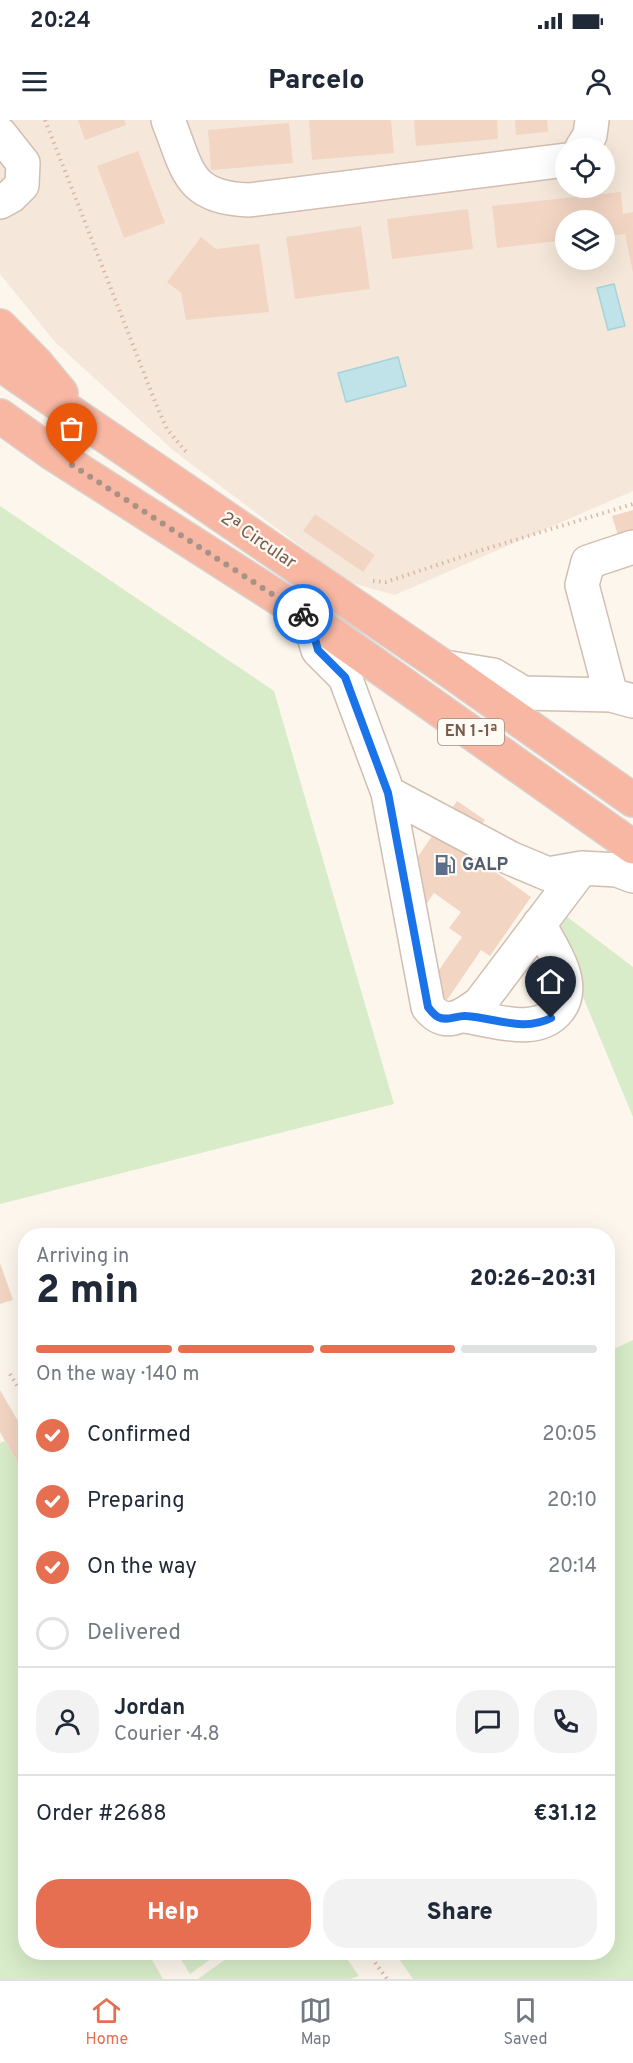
<!DOCTYPE html>
<meta charset="utf-8">
<style>
:root{--surface:#fff;--page:#f2f2f3;--text:#1f2937;--muted:#747a83;--line:#e0e1e3;--accent:#e76f51}
body{margin:0;font-family:Overpass,sans-serif;background:var(--page);color:var(--text);height:100vh;display:flex;flex-direction:column;font-size:22px;white-space:nowrap}
*{box-sizing:border-box;margin:0}
p{font-size:20px;color:var(--muted)}
.icon{flex:none;width:33px;height:33px;fill:none;stroke:currentColor;stroke-width:2;stroke-linecap:round;stroke-linejoin:round}
.map{position:relative;flex:1;overflow:hidden}
.details{position:absolute;left:18px;top:1108px;width:597px;height:732px;display:flex;flex-direction:column;background:var(--surface);border-radius:24px;box-shadow:0 6px 24px #0002}
.details>*{flex:none}
.tools{position:absolute;left:555px;top:18px;display:grid;gap:12px}
.tools a{display:grid;place-items:center;width:60px;height:60px;border-radius:50%;background:var(--surface);box-shadow:0 6px 24px #0002;font-size:30px}
.pin{position:absolute;display:grid;place-items:center;width:51px;height:51px;color:#fff;margin:-62px -26px;border-radius:50% 50% 50% 0;rotate:-45deg;box-shadow:0 0 6px #0007}
.pin .icon{rotate:45deg}
.courier{position:absolute;display:grid;place-items:center;width:60px;height:60px;margin:-30px;border:4px solid #1a73e8;border-radius:50%;background:#fff;color:#222;box-shadow:0 2px 8px #0007}
.head em{font-style:normal;font-weight:800}
.head div{display:flex;flex-direction:column-reverse}
.head{display:flex;align-items:center;justify-content:space-between;height:102px;padding:0 18px}
h1{font-size:39px;font-weight:800;line-height:45px}
.bar{display:grid;grid-template-columns:repeat(4,1fr);gap:9px 6px;align-content:center;height:72px;padding:0 18px}
.bar i{height:8px;border-radius:4px;background:var(--line)}
.bar .selected{background:var(--accent)}
.bar p{grid-column:span 4}
.line{display:flex;align-items:center;gap:15px;padding:0 18px;border-top:2px solid var(--line)}
.line div{flex:1}
.round{display:grid;place-items:center;flex:none;width:63px;height:63px;border-radius:24px;background:var(--page)}
ol{padding:0 18px;list-style:none}
li{display:flex;align-items:center;gap:18px;height:66px}
li p{margin-inline-start:auto}
li .icon{padding:6px;border-radius:50%;background:var(--accent);color:#fff;stroke-width:4}
li:last-child{color:var(--muted)}
li i{width:33px;height:33px;border:3px solid var(--line);border-radius:50%}
.primary-button{display:flex;gap:12px;margin-top:auto;padding:12px 18px}
.primary-button a{flex:1;height:69px;border-radius:24px;background:var(--accent);color:#fff;font-size:24px;font-weight:800;line-height:69px;text-align:center}
.primary-button a+a{background:var(--page);color:var(--text)}
.status{display:flex;justify-content:space-between;align-items:center;height:42px;padding:0 30px;background:var(--surface);direction:ltr}
.status svg{height:16px;fill:currentColor}
header{display:flex;justify-content:space-between;align-items:center;height:78px;padding:0 18px;background:var(--surface);font-size:27px;font-weight:800}
.tab-bar{display:flex;justify-content:space-around;align-items:center;height:84px;border-top:2px solid var(--line);background:var(--surface);font-size:16px;color:var(--muted)}
.tab-bar a{display:grid;justify-items:center;gap:3px}
.tab-bar .selected{color:var(--accent)}
.map>svg:first-child{display:block}
.residential{fill:#f5e8da;fill-rule:evenodd}
.green{fill:#d8ecc9}
.water{fill:#bfe3e8;stroke:#a5d3da;stroke-width:1.5}
.building{fill:#f3d5c3}
.lines{fill:none;stroke-linecap:round;stroke-linejoin:round}
.minor-casing{stroke:#d1beb0;stroke-width:36}
.highway-casing{stroke:#dad1cd;stroke-width:36}
.path{stroke:#d9b8a5;stroke-width:4;stroke-dasharray:1.5 4.5;stroke-linecap:butt}
.minor{stroke:#fff;stroke-width:33}
.highway{stroke:#f7b7a3;stroke-width:33}
.done{stroke:#a89285;stroke-width:6;stroke-dasharray:0 10.8}
.route{stroke:#1a73e8;stroke-width:8}
.labels{text-anchor:middle;dominant-baseline:central;stroke-width:4.5;stroke-linejoin:round;paint-order:stroke}
.shield{fill:#fffaf3;stroke:#a28b7f;stroke-width:1.5}
.shield-label{font-size:16px;font-weight:bold;fill:#7a5c4d}
.street-label{font-size:18px;fill:#7a5c4d;stroke:#fffaf3}
.service-label{font-size:18px;font-weight:bold;fill:#4e5e75;stroke:#fffaf3;text-anchor:start}
</style>
<div class="status"><b>20:24</b><svg viewBox="0 0 49 12"><path d="M0 12V9h3v3zM5 12V6h3v6zM10 12V3h3v9zM15 12V0h3v12zM26 1h20v11H26zM47 4h2v5h-2z"/></svg></div>
<header><svg class="icon" aria-label="menu" viewBox="0 0 24 24"><path d="M4 6h16M4 12h16M4 18h16"/></svg>Parcelo<svg class="icon" aria-label="person" viewBox="0 0 24 24"><circle cx="12" cy="8" r="4"/><path d="M4 21q1-7 8-7t8 7"/></svg></header>
<div class="map">
<svg width="633" height="1859" viewBox="0 0 633 1859">
<rect width="100%" height="100%" fill="#fdf6ec"/>
<path class="residential" d="M 0,0 L 633,0 L 633,371 L 395,475 L 348,462 L 174,331 L 55,222 L 0,154 ZM 566,28 L 604,28 L 604,68 L 566,68 ZM 566,100 L 604,100 L 604,140 L 566,140 Z"/>
<path class="green" d="M 0,386 L 274,571 L 394,984 L 0,1084 Z
M 566,796 L 633,847 L 633,997 L 553,805 Z
M 633,1220 L 633,1859 L 413,1859 L 395,1833 L 608,1833 L 608,1232 Z
M 5,1321 L 26,1357 L 26,1833 L 148,1833 L 163,1859 L 0,1859 L 0,1323 Z
M 177,1833 L 219,1833 L 190,1854 Z
M 234,1833 L 343,1833 L 359,1856 L 350,1859 L 198,1859 Z"/>
<path class="water" d="M 614,164 L 625,206 L 608,210 L 597,168 Z
M 398,237 L 406,266 L 346,282 L 338,253 Z"/>
<path class="building" d="M 78,0 L 124,0 L 126,5 L 85,20 Z
M 309,0 L 391,0 L 394,33 L 312,40 Z
M 414,0 L 497,0 L 498,19 L 416,26 Z
M 515,0 L 547,0 L 548,12 L 516,15 Z
M 289,3 L 293,43 L 211,50 L 208,10 Z
M 138,31 L 165,103 L 124,118 L 97,46 Z
M 621,72 L 623,94 L 633,92 L 633,153 L 625,114 L 604,116 L 604,100 L 566,100 L 566,120 L 497,128 L 492,86 Z
M 468,89 L 473,129 L 392,139 L 387,99 Z
M 361,106 L 370,169 L 295,179 L 286,117 Z
M 201,117 L 216,129 L 259,124 L 269,192 L 186,200 L 181,173 L 167,162 Z
M 633,390 L 633,435 L 625,438 L 612,396 Z
M 315,394 L 375,435 L 363,452 L 303,411 Z
M 457,681 L 485,700 L 464,730 L 531,777 L 490,836 L 481,830 L 447,880 L 427,867 L 462,817 L 449,808 L 461,792 L 434,773 L 425,786 L 397,766 Z
M 0,1143 L 13,1180 L 0,1184 Z
M 0,1270 L 26,1315 L 26,1357 L 0,1312 Z"/>
<g class="lines">
<defs>
<path id="minor" d="M 168,0 C 188,50 187,78 249,80 L 566,40
M 0,14 L 23,43 L 22,65 L 11,76 L 0,82
M 582,28 L 590,15 L 592,0
M 308,497 L 318,530 L 345,557 L 388,673 L 510,738 L 548,754 L 582,748 L 617,750 L 633,756
M 444,547 L 493,555 L 523,573 L 611,575 L 633,581
M 611,575 L 582,465 L 588,442 L 633,427
M 388,673 L 428,887 C 445,908 462,897 480,883 L 582,748
M 464,896 C 494,900 538,917 559,889 C 568,878 567,862 562,849 C 557,834 547,819 539,804"/>
<path id="highway" d="M 0,206 L 36,243 L 61,273
M 0,244 L 444,547 L 633,680
M 0,296 L 52,333 L 308,497 L 633,727"/>
</defs>
<use href="#minor" class="minor-casing"/>
<use href="#highway" class="highway-casing"/>
<path class="path" d="M 45,0 L 158,289 L 167,309 L 188,334
M 373,461 L 386,462 L 479,431 L 633,384
M 10,1254 L 26,1280
M 368,1833 L 387,1859"/>
<use href="#minor" class="minor"/>
<use href="#highway" class="highway"/>
</g>
<g class="lines">
<path class="done" d="M 72,345 L 303,494"/>
<path class="route" d="M 303,494 L 309,497 L 318,530 L 345,557 L 388,673 L 428,887 C 431,891 434,895 438,897 C 447,902 457,895 466,896 C 495,898 524,912 551,898"/>
</g>
<defs>
<symbol id="fuel-bare" viewBox="-9 -9 18 18"><path d="M-5.5-6h7V0h2V4h1.3V-2.5L3-4.5l.8-.8L6-3V5H2.5V1h-1V6h-7ZM-4.2-4.7v3.2H.2V-4.7Z" fill="#5c6f8a" stroke="#fffaf3" stroke-width="2.5" paint-order="stroke"/></symbol>
</defs>
<g fill-rule="evenodd">
<use href="#fuel-bare" x="430" y="730" width="30" height="30"/>
</g>
<g class="labels">
<rect class="shield" x="438" y="599" width="66" height="26" rx="4.5"/>
<g class="shield-label">
<text x="471" y="612">EN 1-1ª</text>
</g>
<g class="street-label">
<text transform="translate(258 421) rotate(34)">2ª Circular</text>
</g>
<g class="service-label">
<text x="462" y="745">GALP</text>
</g>
</g>
</svg>
<div class="tools">
<a><svg class="icon" aria-label="locate" viewBox="0 0 24 24"><circle cx="12" cy="12" r="6"/><path d="M12 2v4M12 18v4M2 12h4M18 12h4"/></svg></a>
<a><svg class="icon" aria-label="layers" viewBox="0 0 24 24"><path d="M12 4l9 5-9 5-9-5zM3 14l9 5 9-5"/></svg></a>
</div>
<div class="pin" style="left:72px;top:345px;background:#ea580c"><svg class="icon" aria-label="bag" viewBox="0 0 24 24"><path d="M5 8h14l-1 12H6zM9 8a3 3 0 0 1 6 0"/></svg></div>
<div class="pin" style="left:551px;top:898px;background:#1f2937"><svg class="icon" aria-label="home" viewBox="0 0 24 24"><path d="M3 11l9-7 9 7M6 9v11h12V9"/></svg></div>
<div class="courier" style="left:303px;top:494px"><svg class="icon" aria-label="bike" viewBox="0 0 24 24"><circle cx="6" cy="16" r="4"/><circle cx="18" cy="16" r="4"/><path d="M6 16l4-8h5l3 8M10 8l3 8H6M13 5h3"/></svg></div>
<section class="details">
<div class="head"><div><h1>2 min</h1><p>Arriving in</p></div><em>20:26–20:31</em></div>
<div class="bar"><i class="selected"></i><i class="selected"></i><i class="selected"></i><i></i><p>On the way · 140 m</p></div>
<ol>
<li><svg class="icon" aria-label="check" viewBox="0 0 24 24"><path d="M5 12l5 5 9-10"/></svg>Confirmed<p>20:05</p></li>
<li><svg class="icon" aria-label="check" viewBox="0 0 24 24"><path d="M5 12l5 5 9-10"/></svg>Preparing<p>20:10</p></li>
<li><svg class="icon" aria-label="check" viewBox="0 0 24 24"><path d="M5 12l5 5 9-10"/></svg>On the way<p>20:14</p></li>
<li><i></i>Delivered</li>
</ol>
<div class="line" style="height:108px"><a class="round"><svg class="icon" aria-label="person" viewBox="0 0 24 24"><circle cx="12" cy="8" r="4"/><path d="M4 21q1-7 8-7t8 7"/></svg></a><div><b>Jordan</b><p>Courier · 4.8</p></div><a class="round"><svg class="icon" aria-label="chat" viewBox="0 0 24 24"><path d="M4 5h16v11H9l-5 4z"/></svg></a><a class="round"><svg class="icon" aria-label="phone" viewBox="0 0 24 24"><path d="M5 4h4l2 5-3 2q2 4 5 5l2-3 5 2v4C11 20 4 13 5 4z"/></svg></a></div>
<div class="line" style="height:78px"><div>Order #2688</div><b>€31.12</b></div>
<div class="primary-button"><a>Help</a><a>Share</a></div>
</section>
</div>
<nav class="tab-bar">
<a class="selected"><svg class="icon" aria-label="home" viewBox="0 0 24 24"><path d="M3 11l9-7 9 7M6 9v11h12V9"/></svg>Home</a>
<a><svg class="icon" aria-label="map" viewBox="0 0 24 24"><path d="M3 6l6-2 6 2 6-2v14l-6 2-6-2-6 2zM9 4v14M15 6v14"/></svg>Map</a>
<a><svg class="icon" aria-label="saved" viewBox="0 0 24 24"><path d="M7 4h10v16l-5-4-5 4z"/></svg>Saved</a>
</nav>
